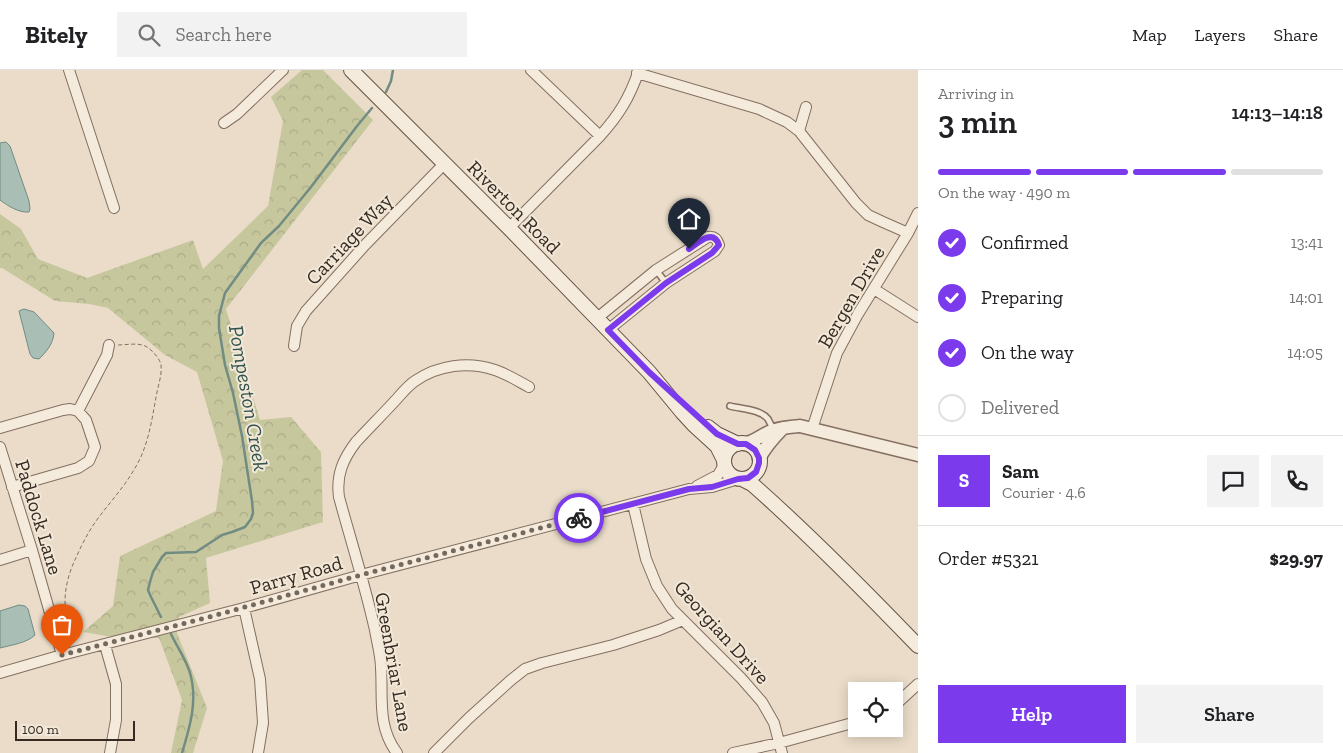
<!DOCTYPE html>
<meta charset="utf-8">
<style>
:root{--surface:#fff;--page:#f2f2f2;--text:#202124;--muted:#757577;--line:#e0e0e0;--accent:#7c3aed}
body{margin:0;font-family:"Zilla Slab",serif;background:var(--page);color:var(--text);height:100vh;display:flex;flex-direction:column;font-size:19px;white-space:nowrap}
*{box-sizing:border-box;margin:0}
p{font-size:16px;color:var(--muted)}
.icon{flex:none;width:28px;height:28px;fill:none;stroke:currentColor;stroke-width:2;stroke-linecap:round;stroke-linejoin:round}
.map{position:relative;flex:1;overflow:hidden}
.sheet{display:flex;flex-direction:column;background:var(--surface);width:425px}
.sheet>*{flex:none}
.tools{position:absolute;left:848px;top:612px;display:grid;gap:10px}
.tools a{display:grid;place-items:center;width:55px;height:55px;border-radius:0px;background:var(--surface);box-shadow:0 2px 12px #0003;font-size:25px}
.scale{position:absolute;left:15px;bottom:12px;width:120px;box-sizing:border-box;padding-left:5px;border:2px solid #362921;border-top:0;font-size:14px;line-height:18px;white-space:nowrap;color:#362921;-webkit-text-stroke:4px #f2e8d8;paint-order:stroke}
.pin{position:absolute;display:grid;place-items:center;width:42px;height:42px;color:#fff;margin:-51px -21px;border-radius:50% 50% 50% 0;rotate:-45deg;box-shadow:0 0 5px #0007}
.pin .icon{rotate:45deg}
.courier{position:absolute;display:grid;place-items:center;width:50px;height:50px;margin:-25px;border:4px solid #7c3aed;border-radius:50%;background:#fff;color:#222;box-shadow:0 1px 6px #0007}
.headline em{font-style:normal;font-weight:600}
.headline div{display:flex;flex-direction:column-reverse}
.headline{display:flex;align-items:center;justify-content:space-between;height:85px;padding:0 20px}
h1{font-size:32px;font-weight:600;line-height:38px}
.bar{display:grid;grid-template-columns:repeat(4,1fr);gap:8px 5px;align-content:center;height:60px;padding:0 20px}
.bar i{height:6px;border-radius:4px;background:var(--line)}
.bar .active{background:var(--accent)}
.bar p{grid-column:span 4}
.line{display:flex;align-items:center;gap:12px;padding:0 20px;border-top:1px solid var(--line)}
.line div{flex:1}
.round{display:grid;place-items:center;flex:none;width:52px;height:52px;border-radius:0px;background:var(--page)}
ol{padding:0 20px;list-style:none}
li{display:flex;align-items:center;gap:15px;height:55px}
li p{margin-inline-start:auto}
li .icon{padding:5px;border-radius:50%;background:var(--accent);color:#fff;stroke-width:4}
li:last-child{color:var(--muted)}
li i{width:28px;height:28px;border:2px solid var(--line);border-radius:50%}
.cta{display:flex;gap:10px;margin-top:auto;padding:10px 20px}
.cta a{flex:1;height:58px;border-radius:0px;background:var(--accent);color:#fff;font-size:20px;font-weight:600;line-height:58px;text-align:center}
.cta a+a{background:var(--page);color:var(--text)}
header{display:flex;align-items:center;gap:30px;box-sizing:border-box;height:70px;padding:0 25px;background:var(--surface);border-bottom:1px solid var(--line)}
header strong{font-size:24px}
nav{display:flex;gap:28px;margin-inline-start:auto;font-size:18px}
.search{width:350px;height:45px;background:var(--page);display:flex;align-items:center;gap:12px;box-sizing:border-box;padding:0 18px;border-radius:0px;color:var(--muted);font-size:19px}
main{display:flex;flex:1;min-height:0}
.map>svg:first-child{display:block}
.forest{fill:url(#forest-crowns)}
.water{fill:#a9bfb6;stroke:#718c82}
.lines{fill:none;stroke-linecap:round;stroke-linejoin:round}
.stream{stroke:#718c82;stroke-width:2.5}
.service-casing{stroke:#846f60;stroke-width:8}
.minor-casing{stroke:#846f60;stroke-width:12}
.tertiary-casing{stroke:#846f60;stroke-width:15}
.secondary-casing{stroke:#665143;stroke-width:16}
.path{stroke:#846f60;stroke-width:1;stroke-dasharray:4 2.5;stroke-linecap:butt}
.service{stroke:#f5ebdc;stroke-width:5}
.minor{stroke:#f5ebdc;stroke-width:10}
.tertiary{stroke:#f5ebdc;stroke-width:12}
.secondary{stroke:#f5ebdc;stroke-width:14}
.done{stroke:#75685c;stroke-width:5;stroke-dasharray:0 9}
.route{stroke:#7c3aed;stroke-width:6}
.labels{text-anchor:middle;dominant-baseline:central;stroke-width:4;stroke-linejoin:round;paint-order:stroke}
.street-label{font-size:20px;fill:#362921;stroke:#f2e8d8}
.water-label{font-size:21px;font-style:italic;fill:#33544e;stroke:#f2e8d8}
</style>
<header>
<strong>Bitely</strong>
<div class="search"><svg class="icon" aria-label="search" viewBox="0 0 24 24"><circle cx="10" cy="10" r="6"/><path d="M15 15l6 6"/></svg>Search here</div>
<nav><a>Map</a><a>Layers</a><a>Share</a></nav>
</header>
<main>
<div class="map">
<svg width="918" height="683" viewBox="0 0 918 683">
<defs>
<pattern id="forest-crowns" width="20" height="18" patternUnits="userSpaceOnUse" patternTransform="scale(1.25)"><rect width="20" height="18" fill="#c7c79e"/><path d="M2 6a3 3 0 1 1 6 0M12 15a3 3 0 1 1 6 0" fill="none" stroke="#acab88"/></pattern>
</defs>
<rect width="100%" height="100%" fill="#eadcc9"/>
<path class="forest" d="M 302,0 L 323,0 L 373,50 L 226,239 L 260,350 L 291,347 L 321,382 L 323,452 L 206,488 L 210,533 L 179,547 L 177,563 L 207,638 L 193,683 L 171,683 L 182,630 L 159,568 L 113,567 L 83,562 L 113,536 L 120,486 L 216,441 L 223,391 L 197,302 L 165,285 L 108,238 L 89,234 L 55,231 L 2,198 L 0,198 L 0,144 L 21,159 L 38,189 L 87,208 L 193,170 L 203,199 L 268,136 L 283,51 L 271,27 Z"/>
<path class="water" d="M 6,72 L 10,76 L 29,131 L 30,139 L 29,142 C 19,143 8,136 0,130 L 0,73 Z
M 24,239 L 34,242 L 54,263 C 53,274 47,281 39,289 L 33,288 L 30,284 L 19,241 Z
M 19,535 L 25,536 L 28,539 L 35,565 C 27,573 11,575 0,578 L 0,541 Z"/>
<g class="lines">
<path class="stream" d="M 386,22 L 391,11 L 393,0
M 161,547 L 151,527 L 148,520 L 150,512 L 153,502 L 162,487 L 166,483 L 196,482 L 222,465 L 232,462 L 245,457 L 251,449 L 253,443 L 252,431 L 242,366 L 233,323 L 225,295 L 219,258 L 219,246 L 225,223 L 261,173 L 279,156 L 311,117 L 357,56 L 372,38
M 171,564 C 177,577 186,589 190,603 C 198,630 190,657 182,683"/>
<defs>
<path id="service" d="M 656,200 L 666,213
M 730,336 C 741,339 760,339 768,349 C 770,353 772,357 774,360"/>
<path id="minor" d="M 69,0 L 114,138
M 531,0 L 600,66
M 637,3 L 759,39 L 787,52 L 799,61 L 856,133 L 868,145 L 883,152 L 908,163
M 224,53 L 237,44 L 283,0
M 799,61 L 806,37
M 509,158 L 600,66 C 619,45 630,27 639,0
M 874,219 L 918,247
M 596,249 L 656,200 L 708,167 C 714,166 717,169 719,175 L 715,181 L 666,213 L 608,260
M 294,276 L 297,256 L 306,241 L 365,175 L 444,94
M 78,341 L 107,285 L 109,275
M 0,358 L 63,340 L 70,339 L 78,341 L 86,350 L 95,377 L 89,391 L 78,398 L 12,417
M 812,359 L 837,283 L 858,244 L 908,163 L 918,143
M 0,377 L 32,480 L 62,585
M 697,416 L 718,405 L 724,395
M 633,434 L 646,489 L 657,516 L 672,539 L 741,608 L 762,632 L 774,653 L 782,683
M 0,490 L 32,480
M 244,538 L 260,609 L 263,653 L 258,683
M 105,575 L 116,614 L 116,650 L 110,683
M 0,603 L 62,585 L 244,538 L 361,505 L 689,419 L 712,417 L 738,409
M 894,636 L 918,614
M 397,683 C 377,656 383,629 381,598 C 381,586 377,572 375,560 C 365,515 351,471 339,427 C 336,405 343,389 356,372 C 368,359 381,346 393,333 C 400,326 406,317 415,311 C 438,295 468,291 495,300 C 507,304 518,311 529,317
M 434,683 L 469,648 L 511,610 L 525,599 L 542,593 L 613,575 L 659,560 L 683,550
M 733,683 L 779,673 L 856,652"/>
<path id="tertiary" d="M 744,374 C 753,372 759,367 767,363 C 776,358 789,357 800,356 L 918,385
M 759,389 C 765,377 773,368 783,358"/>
<path id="secondary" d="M 351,0 L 509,158 L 649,302 L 682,342 L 694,355 L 717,376 L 724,390
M 708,357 L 717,364 L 738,374
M724 391a18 18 0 1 1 36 0a18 18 0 1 1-36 0Z
M 742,409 L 752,414 C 810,465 864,520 918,576"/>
</defs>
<use href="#service" class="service-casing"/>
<use href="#minor" class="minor-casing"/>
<use href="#tertiary" class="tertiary-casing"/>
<use href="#secondary" class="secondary-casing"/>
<path class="path" d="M 64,560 C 71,548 65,543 65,531 C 65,518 69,502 75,490 C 81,476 89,460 99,447 C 111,431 125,416 135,398 C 149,375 152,348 157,322 C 159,313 162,304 161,295 C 160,289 153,281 147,277 C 139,272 127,275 117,275"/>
<use href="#service" class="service"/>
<use href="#minor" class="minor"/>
<use href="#tertiary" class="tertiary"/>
<use href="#secondary" class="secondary"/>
</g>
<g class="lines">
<path class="done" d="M 62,585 L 209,547 L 361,505 L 579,448"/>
<path class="route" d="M 579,448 L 689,419 L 712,417 L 738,409 L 748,408 L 756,402 L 759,393 L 759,388 L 755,380 L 746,374 L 738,374 L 717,364 L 649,302 L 608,260 L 666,213 L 712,183 L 719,175 C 713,158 698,173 689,179"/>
</g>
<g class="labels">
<g class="street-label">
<text transform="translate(514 137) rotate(45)">Riverton Road</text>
<text transform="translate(349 169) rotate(-47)">Carriage Way</text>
<text transform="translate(851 227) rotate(-60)">Bergen Drive</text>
<text transform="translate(39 447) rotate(73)">Paddock Lane</text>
<text transform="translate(296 505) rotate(-16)">Parry Road</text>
<text transform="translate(722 562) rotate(48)">Georgian Drive</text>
<text transform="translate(394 592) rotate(80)">Greenbriar Lane</text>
</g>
<g class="water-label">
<text transform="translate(249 328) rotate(80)">Pompeston Creek</text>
</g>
</g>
</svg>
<div class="tools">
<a><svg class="icon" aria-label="locate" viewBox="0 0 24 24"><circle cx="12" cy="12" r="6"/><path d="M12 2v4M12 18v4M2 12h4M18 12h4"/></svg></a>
</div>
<div class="scale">100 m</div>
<div class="pin" style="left:62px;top:585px;background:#ea580c"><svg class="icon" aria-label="bag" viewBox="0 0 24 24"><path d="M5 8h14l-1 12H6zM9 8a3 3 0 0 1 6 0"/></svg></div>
<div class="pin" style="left:689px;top:179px;background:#1f2937"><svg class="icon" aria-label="home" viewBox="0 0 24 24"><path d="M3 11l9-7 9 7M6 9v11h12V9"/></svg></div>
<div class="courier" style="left:579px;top:448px"><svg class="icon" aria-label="bike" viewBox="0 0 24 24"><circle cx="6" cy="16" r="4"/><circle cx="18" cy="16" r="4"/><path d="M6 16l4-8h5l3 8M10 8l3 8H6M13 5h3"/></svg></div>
</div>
<section class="sheet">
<div class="headline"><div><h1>3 min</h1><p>Arriving in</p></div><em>14:13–14:18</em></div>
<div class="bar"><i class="active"></i><i class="active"></i><i class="active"></i><i></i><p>On the way · 490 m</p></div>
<ol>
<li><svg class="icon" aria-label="check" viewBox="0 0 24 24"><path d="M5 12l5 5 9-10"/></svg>Confirmed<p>13:41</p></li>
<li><svg class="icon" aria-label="check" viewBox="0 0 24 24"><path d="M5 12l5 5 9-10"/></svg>Preparing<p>14:01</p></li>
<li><svg class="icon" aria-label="check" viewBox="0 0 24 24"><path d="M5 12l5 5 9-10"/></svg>On the way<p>14:05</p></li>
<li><i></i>Delivered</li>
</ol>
<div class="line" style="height:90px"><b class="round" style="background:var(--accent);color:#fff">S</b><div><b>Sam</b><p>Courier · 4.6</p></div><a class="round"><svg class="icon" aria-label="chat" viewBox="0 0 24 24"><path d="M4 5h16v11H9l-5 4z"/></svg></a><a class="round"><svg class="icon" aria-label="phone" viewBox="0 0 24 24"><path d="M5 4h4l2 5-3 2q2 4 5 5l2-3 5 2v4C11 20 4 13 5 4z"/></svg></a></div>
<div class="line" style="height:65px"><div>Order #5321</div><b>$29.97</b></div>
<div class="cta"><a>Help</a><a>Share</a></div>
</section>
</main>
